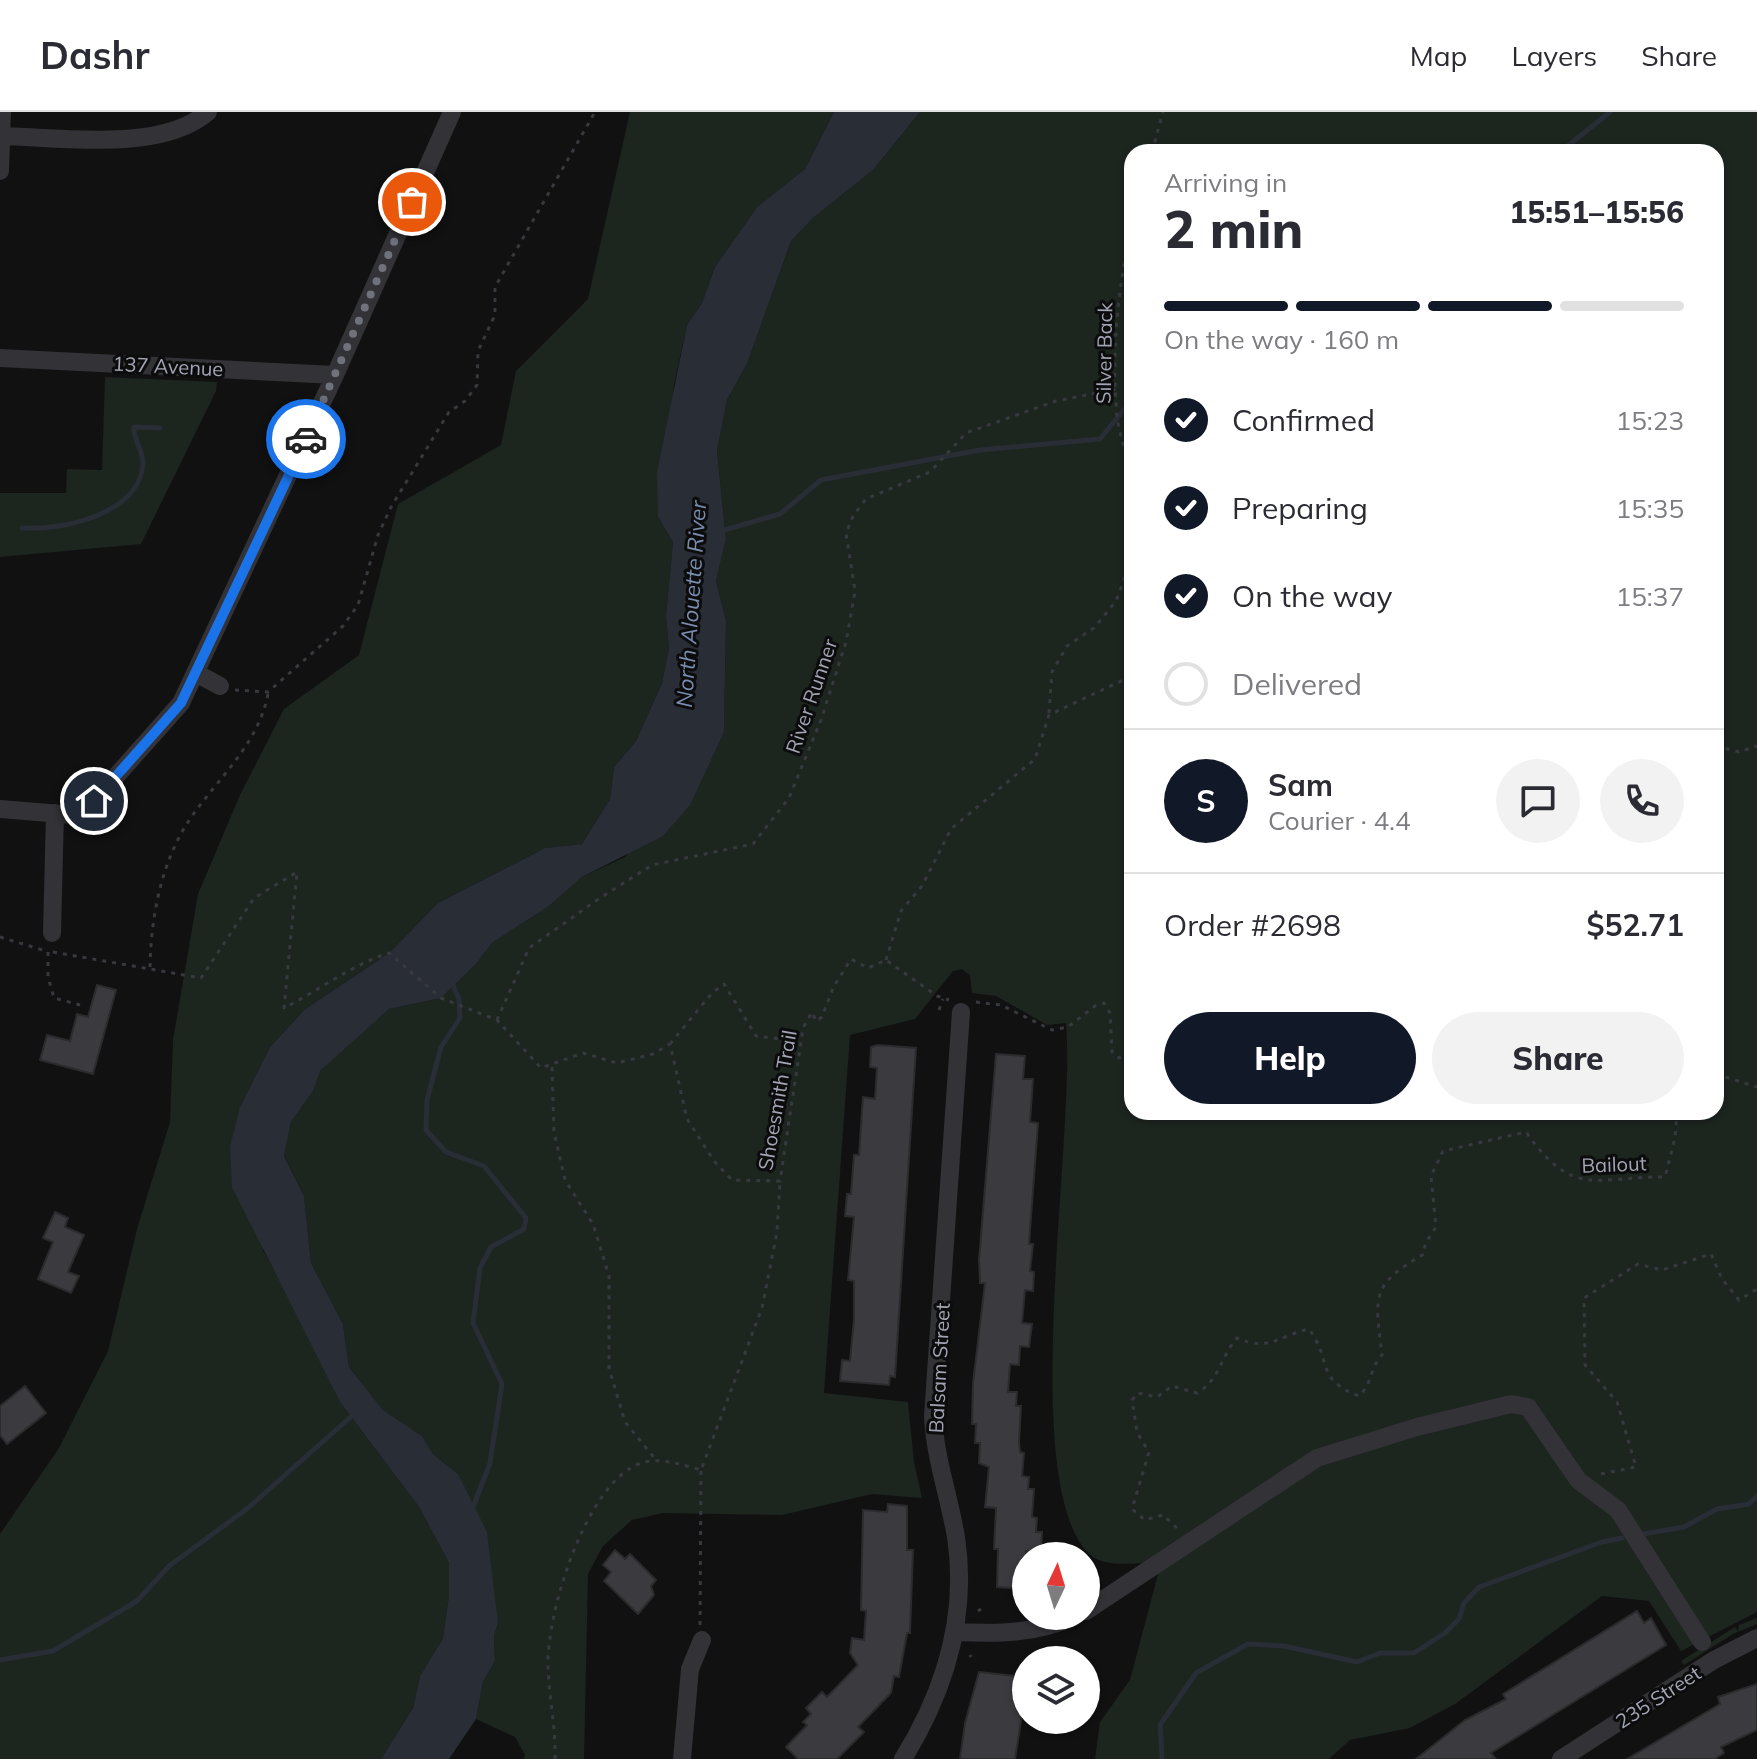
<!DOCTYPE html>
<meta charset="utf-8">
<style>
:root{--surface:#fff;--page:#f2f2f3;--text:#2b2b33;--muted:#7c7c81;--line:#e1e1e2;--accent:#111827}
body{margin:0;font-family:Mulish,sans-serif;background:var(--page);color:var(--text);height:100vh;display:flex;flex-direction:column;font-size:30px;white-space:nowrap}
*{box-sizing:border-box;margin:0}
p{font-size:26px;color:var(--muted)}
.icon{flex:none;width:44px;height:44px;fill:none;stroke:currentColor;stroke-width:2;stroke-linecap:round;stroke-linejoin:round}
.map{position:relative;flex:1;overflow:hidden}
.panel{position:absolute;left:1124px;top:32px;width:600px;height:976px;display:flex;flex-direction:column;background:var(--surface);border-radius:24px;box-shadow:0 2px 6px #0004}
.panel>*{flex:none}
.needle{width:52px;rotate:4deg}
.fabs{position:absolute;left:1012px;top:1430px;display:grid;gap:16px}
.fabs a{display:grid;place-items:center;width:88px;height:88px;border-radius:50%;background:var(--surface);box-shadow:0 2px 6px #0004;font-size:40px}
.pin{position:absolute;display:grid;place-items:center;width:68px;height:68px;color:#fff;margin:-34px;border:4px solid #fff;border-radius:50%;box-shadow:0 2px 8px #0007}
.courier{position:absolute;display:grid;place-items:center;width:80px;height:80px;margin:-40px;border:6px solid #1a73e8;border-radius:50%;background:#fff;color:#222;box-shadow:0 2px 10px #0007}
.headline em{font-style:normal;font-weight:800}
.headline div{display:flex;flex-direction:column-reverse}
.headline{display:flex;align-items:center;justify-content:space-between;height:136px;padding:0 40px}
h1{font-size:52px;font-weight:800;line-height:60px}
.bar{display:grid;grid-template-columns:repeat(4,1fr);gap:12px 8px;align-content:center;height:96px;padding:0 40px}
.bar i{height:10px;border-radius:6px;background:var(--line)}
.bar .current{background:var(--accent)}
.bar p{grid-column:span 4}
.line{display:flex;align-items:center;gap:20px;padding:0 40px;border-top:2px solid var(--line)}
.line div{flex:1}
.round{display:grid;place-items:center;flex:none;width:84px;height:84px;border-radius:42px;background:var(--page)}
ol{padding:0 40px;list-style:none}
li{display:flex;align-items:center;gap:24px;height:88px}
li p{margin-inline-start:auto}
li .icon{padding:8px;border-radius:50%;background:var(--accent);color:#fff;stroke-width:4}
li:last-child{color:var(--muted)}
li i{width:44px;height:44px;border:4px solid var(--line);border-radius:50%}
.primary-button{display:flex;gap:16px;margin-top:auto;padding:16px 40px}
.primary-button a{flex:1;height:92px;border-radius:48px;background:var(--accent);color:#fff;font-size:32px;font-weight:800;line-height:92px;text-align:center}
.primary-button a+a{background:var(--page);color:var(--text)}
header{display:flex;align-items:center;gap:48px;box-sizing:border-box;height:112px;padding:0 40px;background:var(--surface);border-bottom:2px solid var(--line)}
header strong{font-size:38px}
nav{display:flex;gap:44px;margin-inline-start:auto;font-size:28px}
.map>svg:first-child{display:block}
.green{fill:#1d251f;fill-rule:evenodd}
.water{fill:#282d36}
.lines{fill:none;stroke-linecap:round;stroke-linejoin:round}
.stream{stroke:#282d36;stroke-width:5}
.building{fill:#3b3b3f;stroke:#2b2b2e;stroke-width:2}
.path{stroke:#38393e;stroke-width:3;stroke-dasharray:4 6;stroke-linecap:butt}
.minor{stroke:#323237;stroke-width:18}
.done{stroke:#6f717b;stroke-width:8;stroke-dasharray:0 14.4}
.route{stroke:#1a73e8;stroke-width:10}
.labels{text-anchor:middle;dominant-baseline:central;stroke-width:6;stroke-linejoin:round;paint-order:stroke}
.street-label{font-size:20px;fill:#a2a5b3;stroke:#0c0c0d}
.water-label{font-size:22px;font-style:italic;fill:#798daf;stroke:#0c0c0d}
</style>
<header>
<strong>Dashr</strong>
<nav><a>Map</a><a>Layers</a><a>Share</a></nav>
</header>
<div class="map">
<svg width="1757" height="1647" viewBox="0 0 1757 1647">
<rect width="100%" height="100%" fill="#111112"/>
<path class="green" d="M 630,0 L 834,0 L 805,57 L 757,95 L 715,155 L 702,191 L 687,213 L 674,273 L 658,405 L 673,430 L 666,504 L 669,536 L 662,571 L 636,629 L 614,655 L 610,687 L 582,732 L 545,736 L 438,791 L 389,841 L 305,897 L 270,935 L 240,995 L 263,1138 L 313,1231 L 340,1290 L 419,1395 L 449,1451 L 449,1483 L 443,1526 L 420,1564 L 413,1596 L 381,1647 L 0,1647 L 0,1422 L 59,1336 L 108,1239 L 137,1117 L 170,1010 L 173,928 L 198,782 L 240,683 L 284,597 L 359,543 L 398,392 L 501,333 L 516,259 L 588,187 Z
M 920,0 L 1757,0 L 1757,1500 L 1681,1539 L 1649,1489 L 1602,1484 L 1455,1592 L 1410,1616 L 1350,1628 L 1329,1647 L 1095,1647 L 1100,1610 L 1130,1568 L 1161,1451 C 1137,1449 1103,1459 1086,1439 C 1018,1358 1076,1026 1066,911 L 1047,913 L 996,884 L 972,881 L 970,863 L 962,857 L 953,859 L 915,907 L 850,923 L 824,1281 L 908,1290 L 914,1350 L 922,1386 L 872,1382 L 782,1403 L 663,1401 L 632,1408 L 603,1434 L 588,1462 L 584,1647 L 524,1647 L 525,1643 L 515,1625 L 476,1607 L 483,1570 L 495,1549 L 494,1524 L 498,1511 L 458,1362 L 433,1342 L 422,1324 L 383,1298 L 349,1255 L 343,1212 L 311,1151 L 304,1084 L 284,1043 L 291,1010 L 313,979 L 321,958 L 346,932 L 389,897 L 441,886 L 476,852 L 492,831 L 549,794 L 582,765 L 625,745 L 705,656 L 724,620 L 726,508 L 716,469 L 726,426 L 717,339 L 727,288 L 747,252 L 791,129 L 813,106 L 873,58 ZM 1132,40 L 1716,40 L 1716,1000 L 1132,1000 Z
M 105,265 L 217,270 L 216,279 L 141,432 L 0,445 L 0,381 L 66,381 L 67,357 L 102,358 Z
M 1757,1506 L 1757,1512 L 1733,1522 L 1684,1553 L 1681,1549 L 1735,1515 L 1738,1519 L 1739,1513 Z"/>
<path class="water" d="M 834,0 L 920,0 L 873,58 L 813,106 L 791,129 L 747,252 L 727,288 L 717,339 L 726,427 L 716,469 L 726,508 L 724,620 L 690,693 L 663,724 L 582,765 L 549,794 L 492,831 L 476,852 L 441,886 L 389,897 L 321,958 L 313,979 L 291,1010 L 284,1044 L 304,1084 L 311,1151 L 343,1212 L 349,1255 L 383,1298 L 422,1324 L 433,1342 L 458,1362 L 487,1420 L 498,1511 L 494,1524 L 495,1549 L 483,1570 L 476,1607 L 449,1647 L 381,1647 L 413,1596 L 420,1564 L 443,1526 L 449,1483 L 449,1451 L 419,1395 L 340,1290 L 232,1075 L 230,1035 L 240,995 L 270,935 L 305,897 L 389,841 L 438,791 L 545,736 L 582,732 L 610,687 L 614,655 L 636,629 L 662,571 L 669,536 L 666,504 L 673,430 L 658,405 L 657,360 L 687,213 L 702,191 L 715,155 L 757,95 L 805,57 Z"/>
<g class="lines">
<path class="stream" d="M 1560,40 L 1610,0
M 22,416 C 61,419 141,402 143,351 C 143,338 133,328 134,315 L 160,316
M 721,419 L 780,402 L 821,368 L 980,338 L 1100,327 L 1132,288
M 451,869 L 459,887 L 460,906 L 441,935 L 427,988 L 426,1018 L 446,1040 L 484,1054 L 526,1106 L 524,1117 L 491,1135 L 480,1156 L 473,1211 L 502,1272 L 490,1351 L 472,1398
M 1643,1422 L 1684,1415 L 1717,1397 L 1749,1392 L 1757,1384
M 0,1548 L 53,1539 L 137,1489 L 169,1454 L 248,1396 L 354,1302
M 1162,1647 L 1160,1613 L 1196,1561 L 1248,1532 L 1284,1534 L 1357,1550 L 1380,1541 L 1414,1541 L 1445,1521 L 1459,1507 L 1464,1491 L 1479,1475 L 1602,1430 L 1622,1426"/>
</g>
<path class="building" d="M 97,873 L 116,878 L 93,962 L 40,948 L 47,923 L 70,929 L 77,902 L 88,905 Z
M 878,933 L 916,936 L 895,1265 L 890,1264 L 889,1273 L 840,1269 L 842,1248 L 850,1249 L 854,1207 L 854,1169 L 848,1168 L 854,1105 L 845,1104 L 847,1082 L 851,1082 L 854,1043 L 859,1043 L 863,985 L 875,987 L 877,956 L 870,955 L 871,935 Z
M 996,942 L 1025,944 L 1023,967 L 1033,967 L 1030,1010 L 1038,1011 L 1029,1132 L 1033,1132 L 1030,1159 L 1034,1160 L 1033,1179 L 1025,1178 L 1022,1211 L 1032,1212 L 1029,1235 L 1020,1234 L 1019,1253 L 1010,1252 L 1008,1280 L 1017,1280 L 1016,1294 L 1021,1294 L 1019,1330 L 1020,1340 L 1024,1341 L 1022,1364 L 1029,1365 L 1028,1377 L 1034,1377 L 1032,1405 L 1037,1406 L 1036,1420 L 1042,1420 L 1041,1440 L 1026,1439 L 1026,1477 L 997,1475 L 998,1437 L 994,1437 L 996,1396 L 985,1395 L 989,1355 L 979,1351 L 980,1331 L 975,1331 L 976,1312 L 972,1312 L 973,1271 L 985,1171 L 980,1171 L 979,1148 Z
M 55,1100 L 68,1106 L 65,1115 L 84,1123 L 68,1160 L 79,1164 L 71,1181 L 38,1167 L 53,1130 L 43,1126 Z
M 25,1274 L 46,1301 L 7,1332 L 0,1323 L 0,1294 Z
M 888,1392 L 907,1394 L 907,1438 L 913,1438 L 910,1521 L 907,1521 L 899,1565 L 894,1564 L 891,1581 L 858,1615 L 864,1620 L 837,1647 L 798,1647 L 786,1635 L 807,1613 L 803,1610 L 811,1602 L 806,1596 L 822,1580 L 827,1585 L 858,1553 L 850,1541 L 852,1526 L 864,1528 L 866,1499 L 861,1498 L 863,1398 L 887,1400 Z
M 615,1438 L 625,1447 L 630,1442 L 656,1468 L 651,1474 L 654,1483 L 638,1502 L 604,1469 L 611,1460 L 603,1453 Z
M 1637,1499 L 1644,1511 L 1651,1506 L 1666,1533 L 1491,1641 L 1496,1647 L 1416,1647 L 1465,1608 L 1506,1587 L 1503,1582 Z
M 979,1560 L 1026,1565 L 1026,1597 L 1023,1596 L 1015,1647 L 960,1647 L 965,1611 Z
M 1757,1572 L 1757,1618 L 1721,1635 L 1724,1641 L 1715,1647 L 1627,1647 L 1720,1592 L 1718,1585 Z"/>
<g class="lines">
<path class="path" d="M 1152,40 L 1163,0
M 1132,112 C 1118,175 1111,239 1117,303 C 1119,325 1129,347 1132,369
M 235,578 L 268,580 L 343,514 L 358,493 L 378,423 L 391,395 L 449,300 L 465,289 L 477,273 L 478,239 L 495,203 L 495,175 L 595,0
M 1049,601 L 1052,560 L 1067,534 L 1094,516 L 1116,489 L 1132,446
M 1716,634 L 1739,640 L 1757,634
M 0,825 L 46,839
M 48,840 L 48,865 L 54,886 L 80,893
M 53,840 L 201,866 L 254,786 L 297,760 L 284,896 C 318,879 353,852 389,841 L 441,886 L 497,908 L 541,956 L 583,941 L 617,951 L 653,942 L 670,932 L 687,1007 L 714,1049 L 732,1068 L 780,1069 L 803,916 L 812,900 L 816,909 L 822,905 L 833,876 L 851,847 L 868,856 L 886,848 L 937,884 L 949,888
M 886,848 L 901,799 L 922,774 L 951,717 L 1035,647 L 1049,603 L 1132,564
M 150,855 C 151,805 161,750 190,707 C 218,666 258,633 268,582
M 976,890 L 1001,893 L 1052,918 L 1068,915 L 1095,894 L 1104,891 L 1110,901 L 1112,940 L 1119,946 L 1132,941
M 939,898 L 943,887
M 497,908 L 529,836 L 597,788 L 652,753 L 753,732 L 789,686 L 821,608 L 846,530 L 855,479 L 846,421 L 853,404 L 866,387 L 930,360 L 966,321 L 1056,289 L 1117,277
M 670,932 L 712,881 L 724,872 L 756,924 L 800,929
M 552,955 L 554,1020 L 565,1068 L 593,1112 L 609,1164 L 609,1256 L 625,1310 L 656,1348
M 1716,962 L 1757,975
M 1601,1362 L 1636,1355 L 1617,1290 L 1585,1253 L 1584,1186 L 1638,1152 L 1662,1158 L 1711,1142 L 1722,1167 L 1739,1188 L 1757,1177
M 1177,1416 L 1163,1403 L 1145,1408 L 1132,1397 L 1149,1340 L 1137,1320 L 1132,1288 L 1138,1281 L 1157,1285 L 1172,1274 L 1197,1281 C 1219,1269 1221,1244 1237,1226 C 1270,1240 1278,1224 1309,1217 C 1333,1249 1314,1267 1359,1284 C 1372,1273 1370,1255 1382,1243 C 1375,1184 1370,1173 1424,1142 L 1425,1132 L 1436,1115 L 1431,1064 L 1443,1039 L 1526,1020 C 1574,1088 1595,1064 1665,1065 L 1675,1026 L 1677,1000
M 978,1499 L 981,1497
M 700,1513 L 701,1358
M 970,1543 L 971,1545
M 555,1647 C 556,1616 549,1586 548,1555 C 546,1502 586,1370 641,1351 C 661,1345 682,1353 701,1358 L 762,1196 L 777,1120 L 780,1070"/>
<path class="minor" d="M 0,24 C 60,25 161,41 208,0
M 0,59 L 2,0
M 0,246 L 335,263
M 196,561 L 220,574
M 0,697 L 73,703 L 94,689 L 181,591 L 335,263 L 452,0
M 52,821 L 55,701
M 1086,1499 L 1317,1346 L 1417,1315 L 1511,1292 L 1528,1295 L 1578,1368 L 1618,1398 L 1702,1530
M 955,1520 C 997,1522 1036,1522 1075,1504
M 682,1647 L 690,1557 L 702,1528
M 903,1647 C 945,1579 968,1505 956,1425 C 949,1384 935,1346 933,1304 L 961,900
M 1561,1647 L 1714,1548 L 1757,1526"/>
</g>
<g class="lines">
<path class="done" d="M 306,327 L 412,90"/>
<path class="route" d="M 94,689 L 181,591 L 306,327"/>
</g>
<g class="labels">
<g class="street-label">
<text transform="translate(1104 241) rotate(-89)">Silver Back</text>
<text transform="translate(168 254) rotate(3)">137 Avenue</text>
<text transform="translate(811 584) rotate(-71)">River Runner</text>
<text transform="translate(777 988) rotate(-80)">Shoesmith Trail</text>
<text transform="translate(1614 1052) rotate(-2)">Bailout</text>
<text transform="translate(939 1256) rotate(-87)">Balsam Street</text>
<text transform="translate(1658 1585) rotate(-33)">235 Street</text>
</g>
<g class="water-label">
<text transform="translate(691 492) rotate(-86)">North Alouette River</text>
</g>
</g>
</svg>
<div class="fabs">
<a><svg class="needle" viewBox="-14 -14 28 28"><path d="M0-13l5 13h-10z" fill="#e53935"/><path d="M0 13l5-13h-10z" fill="#7c7c81"/></svg></a>
<a><svg class="icon" aria-label="layers" viewBox="0 0 24 24"><path d="M12 4l9 5-9 5-9-5zM3 14l9 5 9-5"/></svg></a>
</div>
<div class="pin" style="left:412px;top:90px;background:#ea580c"><svg class="icon" aria-label="bag" viewBox="0 0 24 24"><path d="M5 8h14l-1 12H6zM9 8a3 3 0 0 1 6 0"/></svg></div>
<div class="pin" style="left:94px;top:689px;background:#1f2937"><svg class="icon" aria-label="home" viewBox="0 0 24 24"><path d="M3 11l9-7 9 7M6 9v11h12V9"/></svg></div>
<div class="courier" style="left:306px;top:327px"><svg class="icon" aria-label="car" viewBox="0 0 24 24"><path d="M5 17H2v-5l4-1 3-4h7l3 4 3 1v5h-3M9 17h6M6 11h13"/><circle cx="7" cy="17" r="2"/><circle cx="17" cy="17" r="2"/></svg></div>
<section class="panel">
<div class="headline"><div><h1>2 min</h1><p>Arriving in</p></div><em>15:51–15:56</em></div>
<div class="bar"><i class="current"></i><i class="current"></i><i class="current"></i><i></i><p>On the way · 160 m</p></div>
<ol>
<li><svg class="icon" aria-label="check" viewBox="0 0 24 24"><path d="M5 12l5 5 9-10"/></svg>Confirmed<p>15:23</p></li>
<li><svg class="icon" aria-label="check" viewBox="0 0 24 24"><path d="M5 12l5 5 9-10"/></svg>Preparing<p>15:35</p></li>
<li><svg class="icon" aria-label="check" viewBox="0 0 24 24"><path d="M5 12l5 5 9-10"/></svg>On the way<p>15:37</p></li>
<li><i></i>Delivered</li>
</ol>
<div class="line" style="height:144px"><b class="round" style="background:var(--accent);color:#fff">S</b><div><b>Sam</b><p>Courier · 4.4</p></div><a class="round"><svg class="icon" aria-label="chat" viewBox="0 0 24 24"><path d="M4 5h16v11H9l-5 4z"/></svg></a><a class="round"><svg class="icon" aria-label="phone" viewBox="0 0 24 24"><path d="M5 4h4l2 5-3 2q2 4 5 5l2-3 5 2v4C11 20 4 13 5 4z"/></svg></a></div>
<div class="line" style="height:104px"><div>Order #2698</div><b>$52.71</b></div>
<div class="primary-button"><a>Help</a><a>Share</a></div>
</section>
</div>
